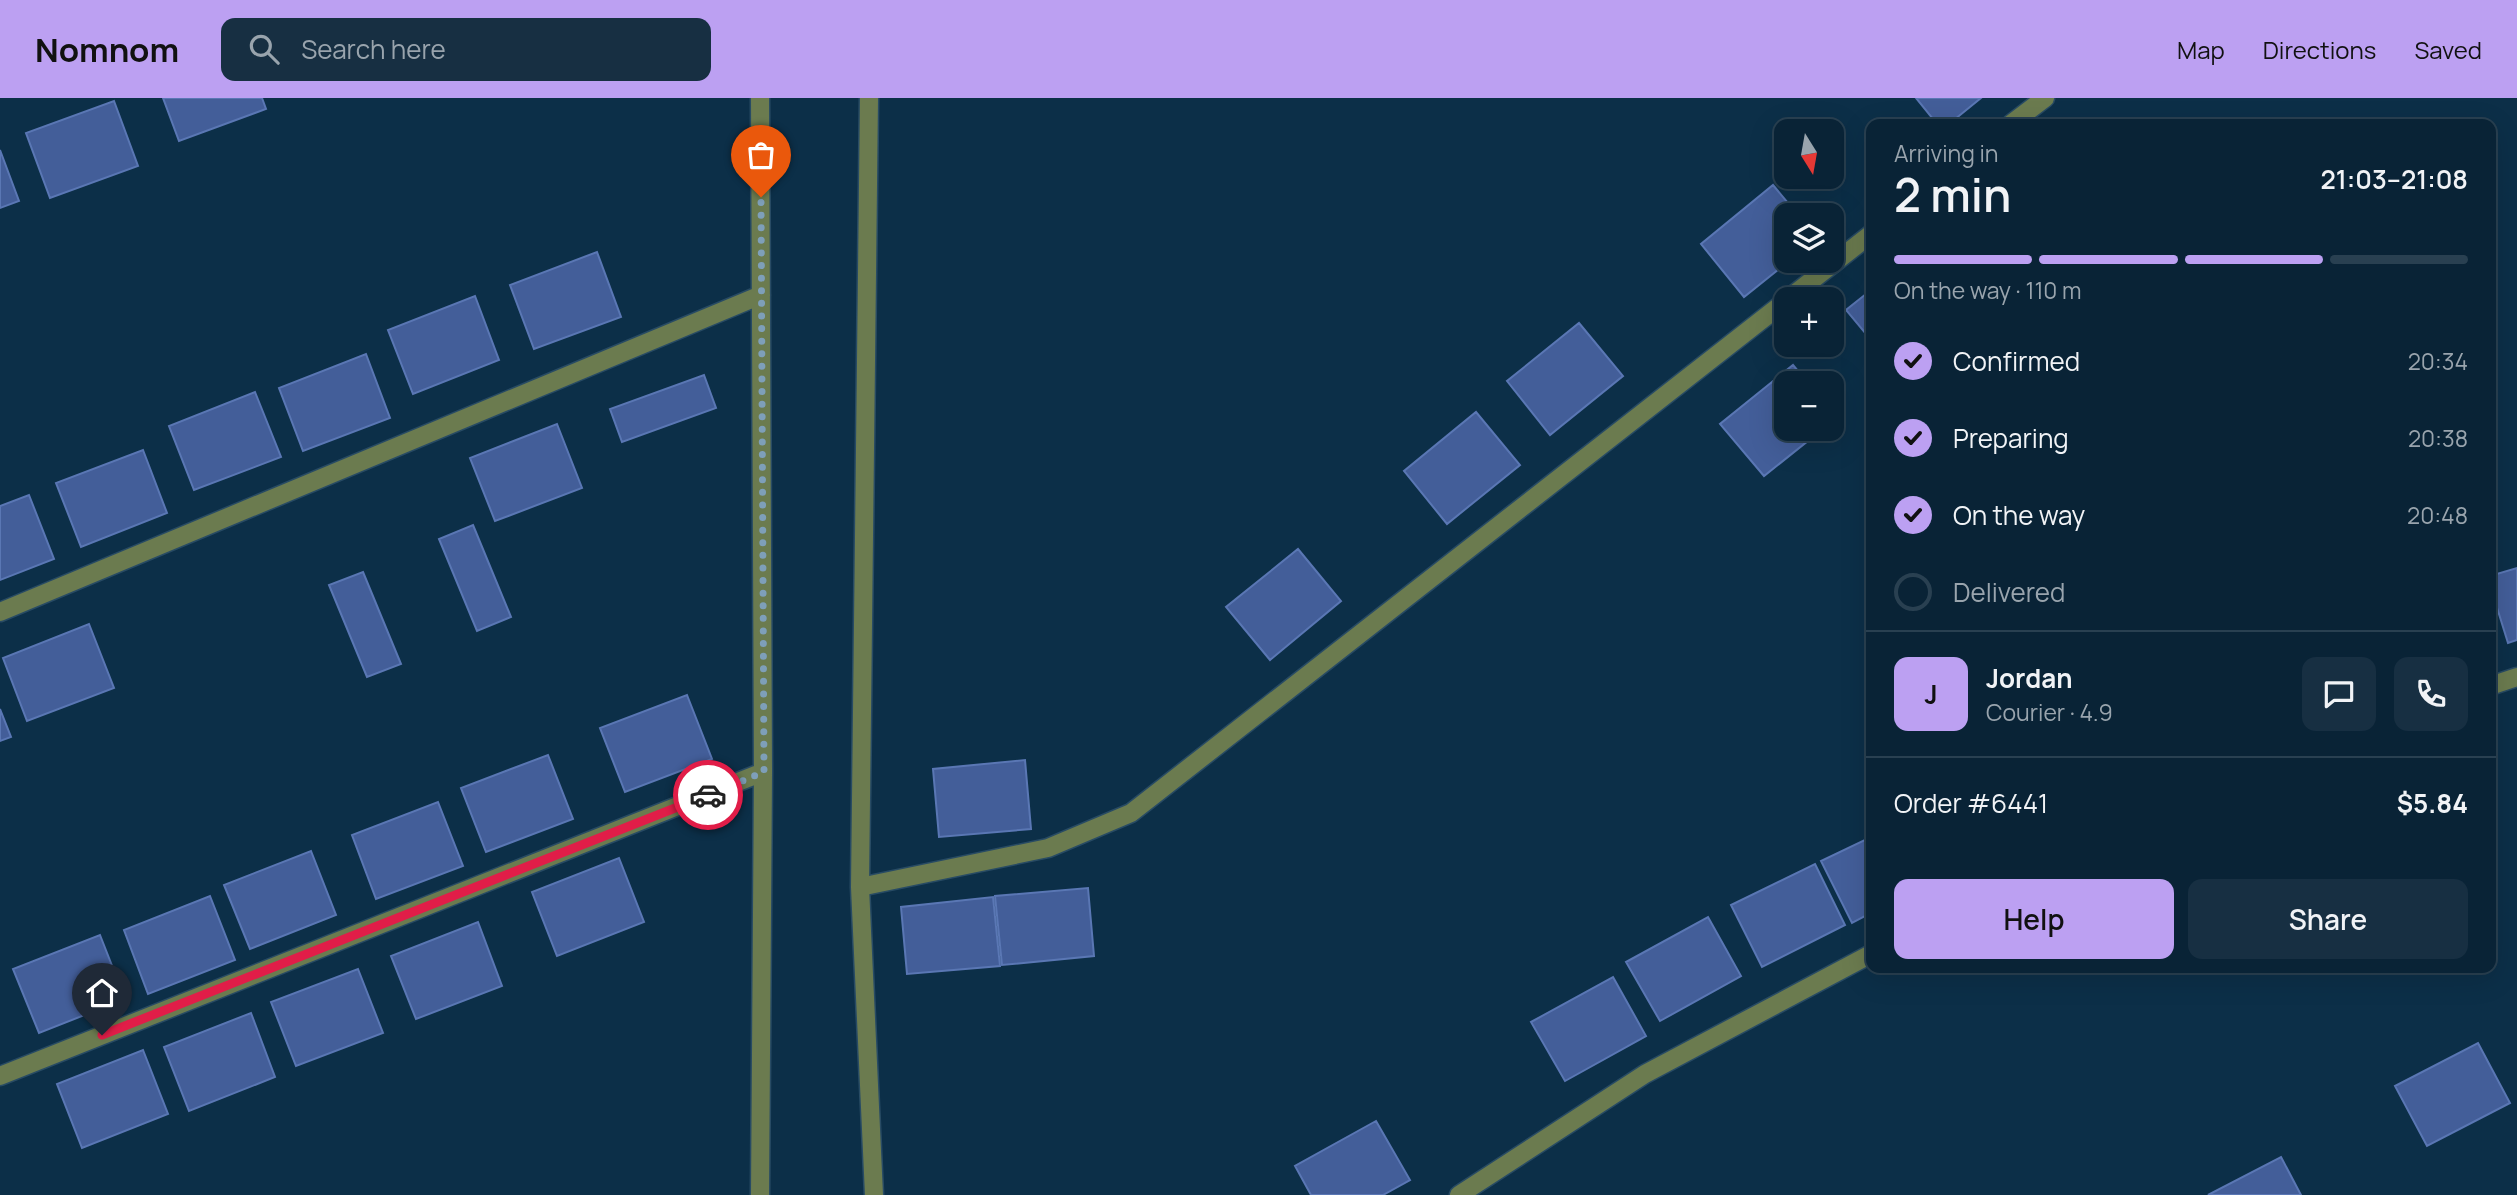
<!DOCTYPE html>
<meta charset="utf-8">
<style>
:root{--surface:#092336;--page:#172f42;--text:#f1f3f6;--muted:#99a4ad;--line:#294051;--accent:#bca0f2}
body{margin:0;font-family:Manrope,sans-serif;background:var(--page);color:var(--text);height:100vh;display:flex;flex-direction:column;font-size:26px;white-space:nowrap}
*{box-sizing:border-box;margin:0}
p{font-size:23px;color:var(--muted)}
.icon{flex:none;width:38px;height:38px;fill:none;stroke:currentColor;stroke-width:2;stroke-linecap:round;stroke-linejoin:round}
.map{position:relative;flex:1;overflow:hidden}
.sheet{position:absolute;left:1866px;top:21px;width:630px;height:854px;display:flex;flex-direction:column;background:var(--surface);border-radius:14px;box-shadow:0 7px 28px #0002,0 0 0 2px var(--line)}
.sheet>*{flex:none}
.needle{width:46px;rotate:169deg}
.controls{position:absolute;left:1774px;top:21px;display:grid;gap:14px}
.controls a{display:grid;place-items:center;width:70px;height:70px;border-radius:14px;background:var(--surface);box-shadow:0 7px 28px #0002,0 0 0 2px var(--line);font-size:35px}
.pin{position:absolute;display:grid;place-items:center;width:60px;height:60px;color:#fff;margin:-72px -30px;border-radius:50% 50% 50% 0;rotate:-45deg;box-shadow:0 0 7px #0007}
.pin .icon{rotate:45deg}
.courier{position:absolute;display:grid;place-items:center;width:70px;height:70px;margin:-35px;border:5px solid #e11d48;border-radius:50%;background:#fff;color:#222;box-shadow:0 2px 9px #0007}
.summary em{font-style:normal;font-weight:600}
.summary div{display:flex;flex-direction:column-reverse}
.summary{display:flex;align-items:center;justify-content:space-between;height:119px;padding:0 28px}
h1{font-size:46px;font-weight:600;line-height:52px}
.bar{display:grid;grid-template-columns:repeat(4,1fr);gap:10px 7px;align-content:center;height:84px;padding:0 28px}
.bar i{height:9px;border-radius:5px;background:var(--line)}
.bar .on{background:var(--accent)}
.bar p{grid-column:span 4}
.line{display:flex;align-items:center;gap:18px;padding:0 28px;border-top:2px solid var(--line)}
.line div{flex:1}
.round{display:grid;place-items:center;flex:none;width:74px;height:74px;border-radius:14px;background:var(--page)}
ol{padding:0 28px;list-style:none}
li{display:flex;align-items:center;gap:21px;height:77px}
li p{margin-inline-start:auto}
li .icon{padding:7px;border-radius:50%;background:var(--accent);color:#111;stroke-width:4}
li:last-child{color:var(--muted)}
li i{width:38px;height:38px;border:4px solid var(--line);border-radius:50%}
.primary-button{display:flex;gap:14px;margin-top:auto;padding:14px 28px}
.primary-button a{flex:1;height:80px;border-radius:14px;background:var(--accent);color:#111;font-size:28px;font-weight:600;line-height:80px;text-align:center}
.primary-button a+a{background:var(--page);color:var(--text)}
header{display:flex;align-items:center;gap:42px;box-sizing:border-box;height:98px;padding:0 35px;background:var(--accent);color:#111}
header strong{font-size:33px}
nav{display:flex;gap:38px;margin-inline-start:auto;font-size:24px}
.search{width:490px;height:63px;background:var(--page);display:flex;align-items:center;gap:18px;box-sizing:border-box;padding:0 24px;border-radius:14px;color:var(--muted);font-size:26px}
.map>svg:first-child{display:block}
.building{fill:#435e99;stroke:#5a77b4;stroke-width:2}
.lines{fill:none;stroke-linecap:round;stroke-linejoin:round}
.minor-casing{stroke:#284b64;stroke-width:21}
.minor{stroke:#6b7b4f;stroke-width:18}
.done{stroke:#7e9fb9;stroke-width:7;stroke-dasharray:0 12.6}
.route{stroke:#e11d48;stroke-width:9}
</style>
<header>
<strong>Nomnom</strong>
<div class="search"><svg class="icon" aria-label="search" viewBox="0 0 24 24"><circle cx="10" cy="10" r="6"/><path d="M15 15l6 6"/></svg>Search here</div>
<nav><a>Map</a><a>Directions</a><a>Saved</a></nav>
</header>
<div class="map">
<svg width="2517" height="1097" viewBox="0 0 2517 1097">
<rect width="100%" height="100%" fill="#0c2f48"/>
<path class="building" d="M 163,0 L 262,0 L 266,11 L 179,43 Z
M 1916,0 L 1981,0 L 1949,26 L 1937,26 Z
M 114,3 L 138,68 L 50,100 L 26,35 Z
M 0,52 L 19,103 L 0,110 Z
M 1773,87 L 1798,117 L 1787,117 L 1787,163 L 1789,163 L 1744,199 L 1701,146 Z
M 597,154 L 621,219 L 534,251 L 510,187 Z
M 1871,192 L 1871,242 L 1846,212 Z
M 475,198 L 499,262 L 413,296 L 388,232 Z
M 1579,225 L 1623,278 L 1550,337 L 1507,283 Z
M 366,256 L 390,320 L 303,353 L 279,290 Z
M 1793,267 L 1808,285 L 1787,285 L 1787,331 L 1823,331 L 1764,378 L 1720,326 Z
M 704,277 L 716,310 L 622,344 L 610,311 Z
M 255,294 L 281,359 L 194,392 L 169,328 Z
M 1476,314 L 1520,367 L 1447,426 L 1404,373 Z
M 557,326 L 582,390 L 495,423 L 470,360 Z
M 143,352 L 167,415 L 81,449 L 56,385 Z
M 29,397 L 54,461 L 0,482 L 0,408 Z
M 473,427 L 511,519 L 477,533 L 439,441 Z
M 1298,451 L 1341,503 L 1270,562 L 1226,509 Z
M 2517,470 L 2517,542 L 2508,545 L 2490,487 L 2490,478 Z
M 363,474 L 401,566 L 367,579 L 329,487 Z
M 89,526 L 114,590 L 27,623 L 3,560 Z
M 687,597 L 712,661 L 625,694 L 600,630 Z
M 0,611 L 11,639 L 0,643 Z
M 548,657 L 573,721 L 486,754 L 461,690 Z
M 1025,662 L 1031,731 L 939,739 L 933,671 Z
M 438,704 L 463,768 L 376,801 L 352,737 Z
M 1871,739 L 1871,815 L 1852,825 L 1821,763 Z
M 311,753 L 336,817 L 250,851 L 224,787 Z
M 619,760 L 644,824 L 557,858 L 532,794 Z
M 1815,766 L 1845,827 L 1762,869 L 1731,807 Z
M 1088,790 L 1094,858 L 1002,867 L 995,798 Z
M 210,798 L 235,862 L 148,896 L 124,832 Z
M 993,799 L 1000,868 L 907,876 L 901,809 Z
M 1708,819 L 1741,878 L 1660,923 L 1626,864 Z
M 478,824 L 502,888 L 416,921 L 391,858 Z
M 100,837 L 125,901 L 39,935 L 13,871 Z
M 358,871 L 383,935 L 296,968 L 271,904 Z
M 1613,879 L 1646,938 L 1565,983 L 1531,924 Z
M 251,915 L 275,979 L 189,1013 L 164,949 Z
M 2478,945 L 2510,1005 L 2427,1048 L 2395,988 Z
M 143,952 L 168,1016 L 82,1050 L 57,986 Z
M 1376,1023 L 1410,1082 L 1383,1097 L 1311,1097 L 1295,1068 Z
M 2281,1059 L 2301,1097 L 2208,1097 Z"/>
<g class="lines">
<defs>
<path id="minor" d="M 760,0 L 763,674 L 760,1097
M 869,0 L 860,789 L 874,1097
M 2011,26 L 2045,0
M 1788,201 L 1871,136
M 0,514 L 761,197
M 2490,588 L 2517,579
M 860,789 L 1048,750 L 1131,715 L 1787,202
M 0,978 L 763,674
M 1459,1097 L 1645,976 L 1871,856"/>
</defs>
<use href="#minor" class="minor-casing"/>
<use href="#minor" class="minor"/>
</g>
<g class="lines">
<path class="done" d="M 708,697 L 764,674 L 761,99"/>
<path class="route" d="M 102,937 L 708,697"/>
</g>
</svg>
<div class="controls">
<a><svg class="needle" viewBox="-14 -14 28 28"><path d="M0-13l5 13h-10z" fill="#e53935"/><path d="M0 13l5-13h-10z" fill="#99a4ad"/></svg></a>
<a><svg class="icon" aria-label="layers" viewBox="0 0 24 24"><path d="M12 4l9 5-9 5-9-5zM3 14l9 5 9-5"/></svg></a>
<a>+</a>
<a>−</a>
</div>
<div class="pin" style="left:761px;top:99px;background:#ea580c"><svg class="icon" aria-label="bag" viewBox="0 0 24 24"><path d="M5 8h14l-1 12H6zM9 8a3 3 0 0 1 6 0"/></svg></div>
<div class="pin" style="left:102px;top:937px;background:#1f2937"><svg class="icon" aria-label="home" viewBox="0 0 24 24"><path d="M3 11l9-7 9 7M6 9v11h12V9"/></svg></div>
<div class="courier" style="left:708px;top:697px"><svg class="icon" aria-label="car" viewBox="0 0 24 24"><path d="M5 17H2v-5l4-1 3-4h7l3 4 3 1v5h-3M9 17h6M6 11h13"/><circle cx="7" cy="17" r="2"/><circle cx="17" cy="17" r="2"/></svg></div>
<section class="sheet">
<div class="summary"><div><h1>2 min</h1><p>Arriving in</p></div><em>21:03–21:08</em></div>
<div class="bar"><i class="on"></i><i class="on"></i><i class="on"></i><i></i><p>On the way · 110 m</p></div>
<ol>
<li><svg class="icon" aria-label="check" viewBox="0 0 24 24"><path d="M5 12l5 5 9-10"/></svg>Confirmed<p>20:34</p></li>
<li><svg class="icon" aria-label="check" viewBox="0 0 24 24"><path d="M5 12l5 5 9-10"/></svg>Preparing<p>20:38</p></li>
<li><svg class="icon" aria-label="check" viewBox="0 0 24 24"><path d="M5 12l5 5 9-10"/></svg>On the way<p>20:48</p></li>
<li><i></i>Delivered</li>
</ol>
<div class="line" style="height:126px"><b class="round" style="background:var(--accent);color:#111">J</b><div><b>Jordan</b><p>Courier · 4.9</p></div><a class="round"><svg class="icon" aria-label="chat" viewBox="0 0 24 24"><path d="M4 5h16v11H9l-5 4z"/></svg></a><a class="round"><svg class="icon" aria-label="phone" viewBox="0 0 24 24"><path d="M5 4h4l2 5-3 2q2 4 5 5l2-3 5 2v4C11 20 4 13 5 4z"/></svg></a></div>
<div class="line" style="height:91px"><div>Order #6441</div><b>$5.84</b></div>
<div class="primary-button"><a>Help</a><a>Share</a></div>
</section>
</div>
